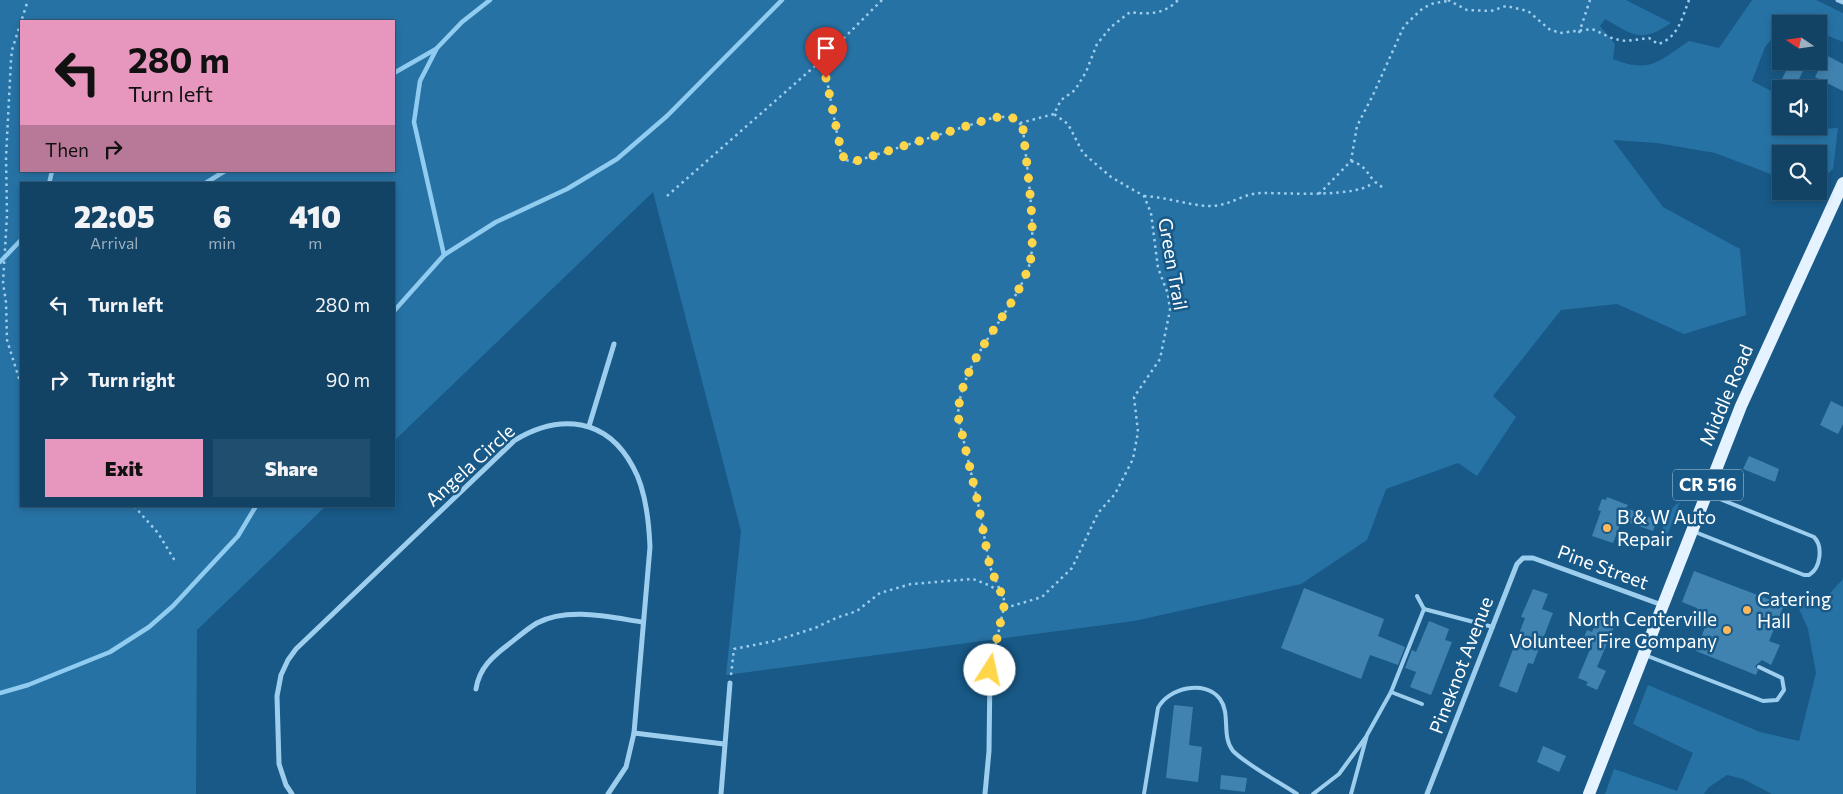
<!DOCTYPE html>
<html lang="en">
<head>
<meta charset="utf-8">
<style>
  :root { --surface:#124365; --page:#1f4e6e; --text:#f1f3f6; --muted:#9cb0bf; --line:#315c79; --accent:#e797bd }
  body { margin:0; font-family:Commissioner,sans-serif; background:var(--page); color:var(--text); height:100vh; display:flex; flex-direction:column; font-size:19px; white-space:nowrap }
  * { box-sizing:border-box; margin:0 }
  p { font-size:16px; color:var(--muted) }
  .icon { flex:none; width:28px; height:28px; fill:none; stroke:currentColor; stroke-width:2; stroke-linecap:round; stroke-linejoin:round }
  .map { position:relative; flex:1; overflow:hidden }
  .sheet { position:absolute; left:20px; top:182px; width:375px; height:325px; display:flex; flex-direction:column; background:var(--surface); border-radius:0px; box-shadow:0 2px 8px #0003,0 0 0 1px var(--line) }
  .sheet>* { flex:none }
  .hud { position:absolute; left:20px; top:20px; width:375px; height:152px; border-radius:0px; box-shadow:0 2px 8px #0003,0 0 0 1px var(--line); background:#e797bd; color:#111; overflow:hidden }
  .needle { width:32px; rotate:283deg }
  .buttons { position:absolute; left:1772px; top:15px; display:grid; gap:10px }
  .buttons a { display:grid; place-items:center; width:55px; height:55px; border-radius:0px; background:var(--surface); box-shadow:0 2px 8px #0003,0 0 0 1px var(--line); font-size:25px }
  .pin { position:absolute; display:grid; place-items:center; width:42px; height:42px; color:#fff; margin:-51px -21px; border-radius:50% 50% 50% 0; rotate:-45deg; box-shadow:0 0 5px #0007 }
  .pin .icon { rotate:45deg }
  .me { position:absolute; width:55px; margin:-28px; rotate:10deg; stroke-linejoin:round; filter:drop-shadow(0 0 4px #0008) }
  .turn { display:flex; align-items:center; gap:18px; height:105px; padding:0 25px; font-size:22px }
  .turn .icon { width:65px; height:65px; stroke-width:2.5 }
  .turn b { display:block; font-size:35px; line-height:42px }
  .then { display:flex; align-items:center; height:48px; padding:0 25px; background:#0003; gap:10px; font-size:19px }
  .eta { display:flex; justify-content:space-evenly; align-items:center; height:85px; text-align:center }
  .eta b { font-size:30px; font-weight:800; line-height:35px }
  .cta { display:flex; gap:10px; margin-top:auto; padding:10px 25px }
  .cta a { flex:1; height:58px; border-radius:0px; background:var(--accent); color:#111; font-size:20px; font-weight:800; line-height:58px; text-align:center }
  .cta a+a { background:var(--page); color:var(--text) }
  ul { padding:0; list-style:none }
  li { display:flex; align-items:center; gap:15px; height:75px; padding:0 25px }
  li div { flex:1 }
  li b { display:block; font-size:19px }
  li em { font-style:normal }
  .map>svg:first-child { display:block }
</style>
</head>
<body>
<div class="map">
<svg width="1843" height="794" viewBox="0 0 1843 794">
  <rect width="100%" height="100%" fill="#185987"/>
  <g fill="#2772a4" fill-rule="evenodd">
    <path d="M0 0H1626L1671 23C1640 44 1634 35 1605 19L1600 26 1615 44 1613 59C1650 74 1659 61 1689 41L1719 48 1752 0H1816L1843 13V42L1819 32V24H1799L1788 19 1781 24V28L1765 47 1752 81 1781 96V126H1806L1807 130 1838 128 1833 169 1819 181V154H1781V178L1715 153 1657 143 1613 140 1663 207 1740 249 1746 315 1684 334 1617 304 1561 310 1493 396 1516 417 1477 476 1458 463 1386 489 1367 540 1301 584 1134 621 726 675 741 531 653 192 394 441V184H21V506H326L197 630 196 794H0ZM21 21H394V171H21Z"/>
    <path d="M1680 502 1662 549C1658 535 1667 508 1680 502Z"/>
    <polygon points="1843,579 1843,794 1772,794 1743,779 1727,775 1709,787 1704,794 1605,794 1614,769 1677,791 1693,753 1633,724 1648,685 1760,732 1799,741 1816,673 1808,629 1794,597 1819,605"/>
  </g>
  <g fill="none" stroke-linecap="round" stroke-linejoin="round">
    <g stroke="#90cbf0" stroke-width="4.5">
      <polyline points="394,73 436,49"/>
      <polyline points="49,184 52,171"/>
      <polyline points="204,184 225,171"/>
      <polyline points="444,255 414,122 420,81 437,48 462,22 490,0"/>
      <polyline points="0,262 21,240"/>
      <polyline points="394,311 444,255 496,222 567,189 617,159 667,116 782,0"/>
      <polyline points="0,693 28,685 110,652 149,627 173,606 238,536 256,506"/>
    </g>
  </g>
  <g fill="#4083b0">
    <polygon points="1826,55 1843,64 1843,91 1815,77"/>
    <polygon points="1791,61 1805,67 1794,89 1786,89 1779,85"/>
    <polygon points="1831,401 1843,407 1843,424 1838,434 1820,425"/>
    <polygon points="1749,456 1779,469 1775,482 1743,469"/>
    <polygon points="1607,497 1628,505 1626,508 1657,520 1653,531 1622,520 1613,543 1592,536 1601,511 1598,510 1602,499 1606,500"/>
    <polygon points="1694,571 1784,605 1769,641 1780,645 1771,665 1762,660 1755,666 1758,670 1756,675 1696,651 1707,622 1701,619 1697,608 1682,602"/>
    <polygon points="1304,588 1384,619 1378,636 1405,647 1398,665 1370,655 1361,679 1281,648"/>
    <polygon points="1533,589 1548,594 1542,609 1553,613 1533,664 1528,663 1517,693 1499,686 1525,618 1521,617"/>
    <polygon points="1600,613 1617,620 1597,667 1606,671 1597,690 1586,685 1588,682 1578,678 1591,647 1582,643 1587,630 1592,632"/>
    <polygon points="1429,621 1449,629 1445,640 1452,642 1431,695 1410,687 1416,672 1405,668 1412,650 1416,652"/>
    <polygon points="1174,705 1193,707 1189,745 1202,747 1198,782 1166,778"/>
    <polygon points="1543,746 1566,756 1559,772 1537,762"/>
    <polygon points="1221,775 1247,778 1245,792 1220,789"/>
  </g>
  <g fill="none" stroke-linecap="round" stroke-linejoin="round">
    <g stroke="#9eceed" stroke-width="2.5" stroke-dasharray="2.5 4" stroke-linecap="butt">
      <path d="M882 0 823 59 841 155 846 160 853 162 992 118C1006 116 1017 115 1023 129 1026 161 1038 239 1029 266 1011 319 960 358 958 416L978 503 990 567 1005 602 992 662"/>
      <path d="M1448 0 1467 10 1491 11 1506 6 1528 11 1549 29 1560 33 1592 29 1614 39 1626 41 1649 38 1658 44C1678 38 1682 18 1689 0"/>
      <polyline points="1579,33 1590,0"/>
      <polyline points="1020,123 1054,114"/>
      <path d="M1351 161C1372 168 1365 178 1384 188"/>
      <polyline points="1319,194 1351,161 1357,126 1373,95 1404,26 1423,8 1434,3 1448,1"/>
      <polyline points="667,196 823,59"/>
      <path d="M1144 196C1166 197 1187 205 1209 206 1229 207 1244 192 1264 193 1285 193 1361 198 1373 182"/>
      <polyline points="21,385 7,340 6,302 3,283 7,215 6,157 11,60 12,50 28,0"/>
      <polyline points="134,506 158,533 175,561"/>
      <path d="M1005 608 1042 597 1072 568 1098 513 1115 494 1133 459 1138 432 1134 397 1160 359 1170 310 1168 294 1158 268 1151 213 1144 196 1111 177 1083 153 1068 124 1054 114 1061 100 1075 90 1086 72 1097 44 1111 27 1130 12C1148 15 1165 14 1178 0"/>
      <polyline points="731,675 734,649 774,641 815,628 836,618 857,611 880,593 911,584 973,579 991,586 1003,596"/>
    </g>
    <g stroke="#9eceed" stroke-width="4">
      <path d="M1695 532 1804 575H1809C1821 568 1823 546 1814 537L1710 495"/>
      <polyline points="1424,609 1493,627"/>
      <polyline points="1645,655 1763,701 1777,700 1784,690 1782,678 1759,667"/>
      <polyline points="1391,692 1422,704"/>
      <path d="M1144 794 1158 708C1168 688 1205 679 1220 699 1231 714 1221 736 1233 751 1247 765 1279 782 1297 794"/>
      <polyline points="1313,794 1339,774 1366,737"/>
      <polyline points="1351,794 1367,735 1391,692 1424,609 1417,596"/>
    </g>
    <g stroke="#9eceed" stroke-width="5">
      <polyline points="1838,0 1843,2"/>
      <polyline points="589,426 614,344"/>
      <path d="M476 689C479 668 493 656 509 644 518 637 527 629 537 623 568 607 609 617 642 622"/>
      <polyline points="634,733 724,744"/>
      <path d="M292 794 286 785 279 764 277 696 281 675 288 660 296 649 515 440C560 413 607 418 633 467 645 488 649 523 650 547L634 733 626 767 608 794"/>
      <polyline points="721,794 730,683"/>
      <polyline points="985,794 989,751 990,670"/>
      <polyline points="1427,794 1517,564 1523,558 1533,558 1662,605"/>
    </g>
    <polyline stroke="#e4f3ff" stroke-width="12" points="1589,794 1741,406 1843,183"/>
  </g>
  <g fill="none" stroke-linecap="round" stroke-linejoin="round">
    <path stroke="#ffd54a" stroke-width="9" stroke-dasharray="0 16.2" d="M826 78 842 155 846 160 853 162 992 118C1006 116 1018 115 1023 129 1026 161 1038 239 1029 266 1011 319 960 358 958 416L978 503 990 567 1005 602 990 670"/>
  </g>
  <g fill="#ffb75a" stroke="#185987" stroke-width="2">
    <circle cx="1607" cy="528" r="5"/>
    <circle cx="1747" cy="610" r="5"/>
    <circle cx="1727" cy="630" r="5"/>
  </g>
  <g text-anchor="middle" stroke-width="5" stroke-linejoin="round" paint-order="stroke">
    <rect fill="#185987" stroke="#bacddb" stroke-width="1" x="1673" y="469.5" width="70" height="31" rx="4"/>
    <g font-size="18" font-weight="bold" fill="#fff">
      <text x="1708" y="491">CR 516</text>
    </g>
    <g font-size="19" fill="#fff" stroke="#185987">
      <text transform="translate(1173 264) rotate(80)" y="7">Green Trail</text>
      <text transform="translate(1726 395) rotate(-67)" y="7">Middle Road</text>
      <text transform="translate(470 465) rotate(-42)" y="7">Angela Circle</text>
      <text transform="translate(1603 567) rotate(20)" y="7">Pine Street</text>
      <text transform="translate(1461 665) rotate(-69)" y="7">Pineknot Avenue</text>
    </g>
    <g font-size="19" fill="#fff" stroke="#185987" text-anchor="start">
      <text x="1617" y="524">B &amp; W Auto<tspan x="1617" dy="22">Repair</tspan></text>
      <text x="1757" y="606">Catering<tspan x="1757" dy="22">Hall</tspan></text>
      <text x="1717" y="626" text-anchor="end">North Centerville<tspan x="1717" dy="22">Volunteer Fire Company</tspan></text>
    </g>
  </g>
</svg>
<div class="buttons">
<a><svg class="needle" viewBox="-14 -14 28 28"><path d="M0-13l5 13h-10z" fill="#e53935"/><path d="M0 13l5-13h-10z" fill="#9cb0bf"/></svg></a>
<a><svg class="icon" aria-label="sound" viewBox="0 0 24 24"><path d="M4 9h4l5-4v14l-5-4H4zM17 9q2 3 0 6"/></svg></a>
<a><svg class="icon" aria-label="search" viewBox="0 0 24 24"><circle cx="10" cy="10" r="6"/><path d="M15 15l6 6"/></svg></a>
</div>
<div class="pin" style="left:826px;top:78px;background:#d93025"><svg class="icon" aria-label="arrive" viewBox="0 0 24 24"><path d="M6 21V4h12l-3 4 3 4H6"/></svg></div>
<svg class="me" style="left:990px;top:670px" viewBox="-20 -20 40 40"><circle r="19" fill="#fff"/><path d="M0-13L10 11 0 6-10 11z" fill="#ffd54a"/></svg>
<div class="hud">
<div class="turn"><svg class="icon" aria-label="left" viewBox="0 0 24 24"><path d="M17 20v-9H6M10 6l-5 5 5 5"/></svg><div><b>280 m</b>Turn left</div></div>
<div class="then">Then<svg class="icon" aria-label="right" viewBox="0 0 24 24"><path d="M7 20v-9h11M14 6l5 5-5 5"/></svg></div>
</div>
<section class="sheet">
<div class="eta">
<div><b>22:05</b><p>Arrival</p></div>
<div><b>6</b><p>min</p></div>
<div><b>410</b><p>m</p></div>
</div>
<ul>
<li><svg class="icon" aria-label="left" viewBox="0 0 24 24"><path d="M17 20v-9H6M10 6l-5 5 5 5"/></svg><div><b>Turn left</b></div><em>280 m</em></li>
<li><svg class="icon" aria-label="right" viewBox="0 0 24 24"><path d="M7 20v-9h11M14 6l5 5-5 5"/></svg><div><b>Turn right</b></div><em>90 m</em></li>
</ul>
<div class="cta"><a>Exit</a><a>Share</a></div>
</section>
</div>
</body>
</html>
